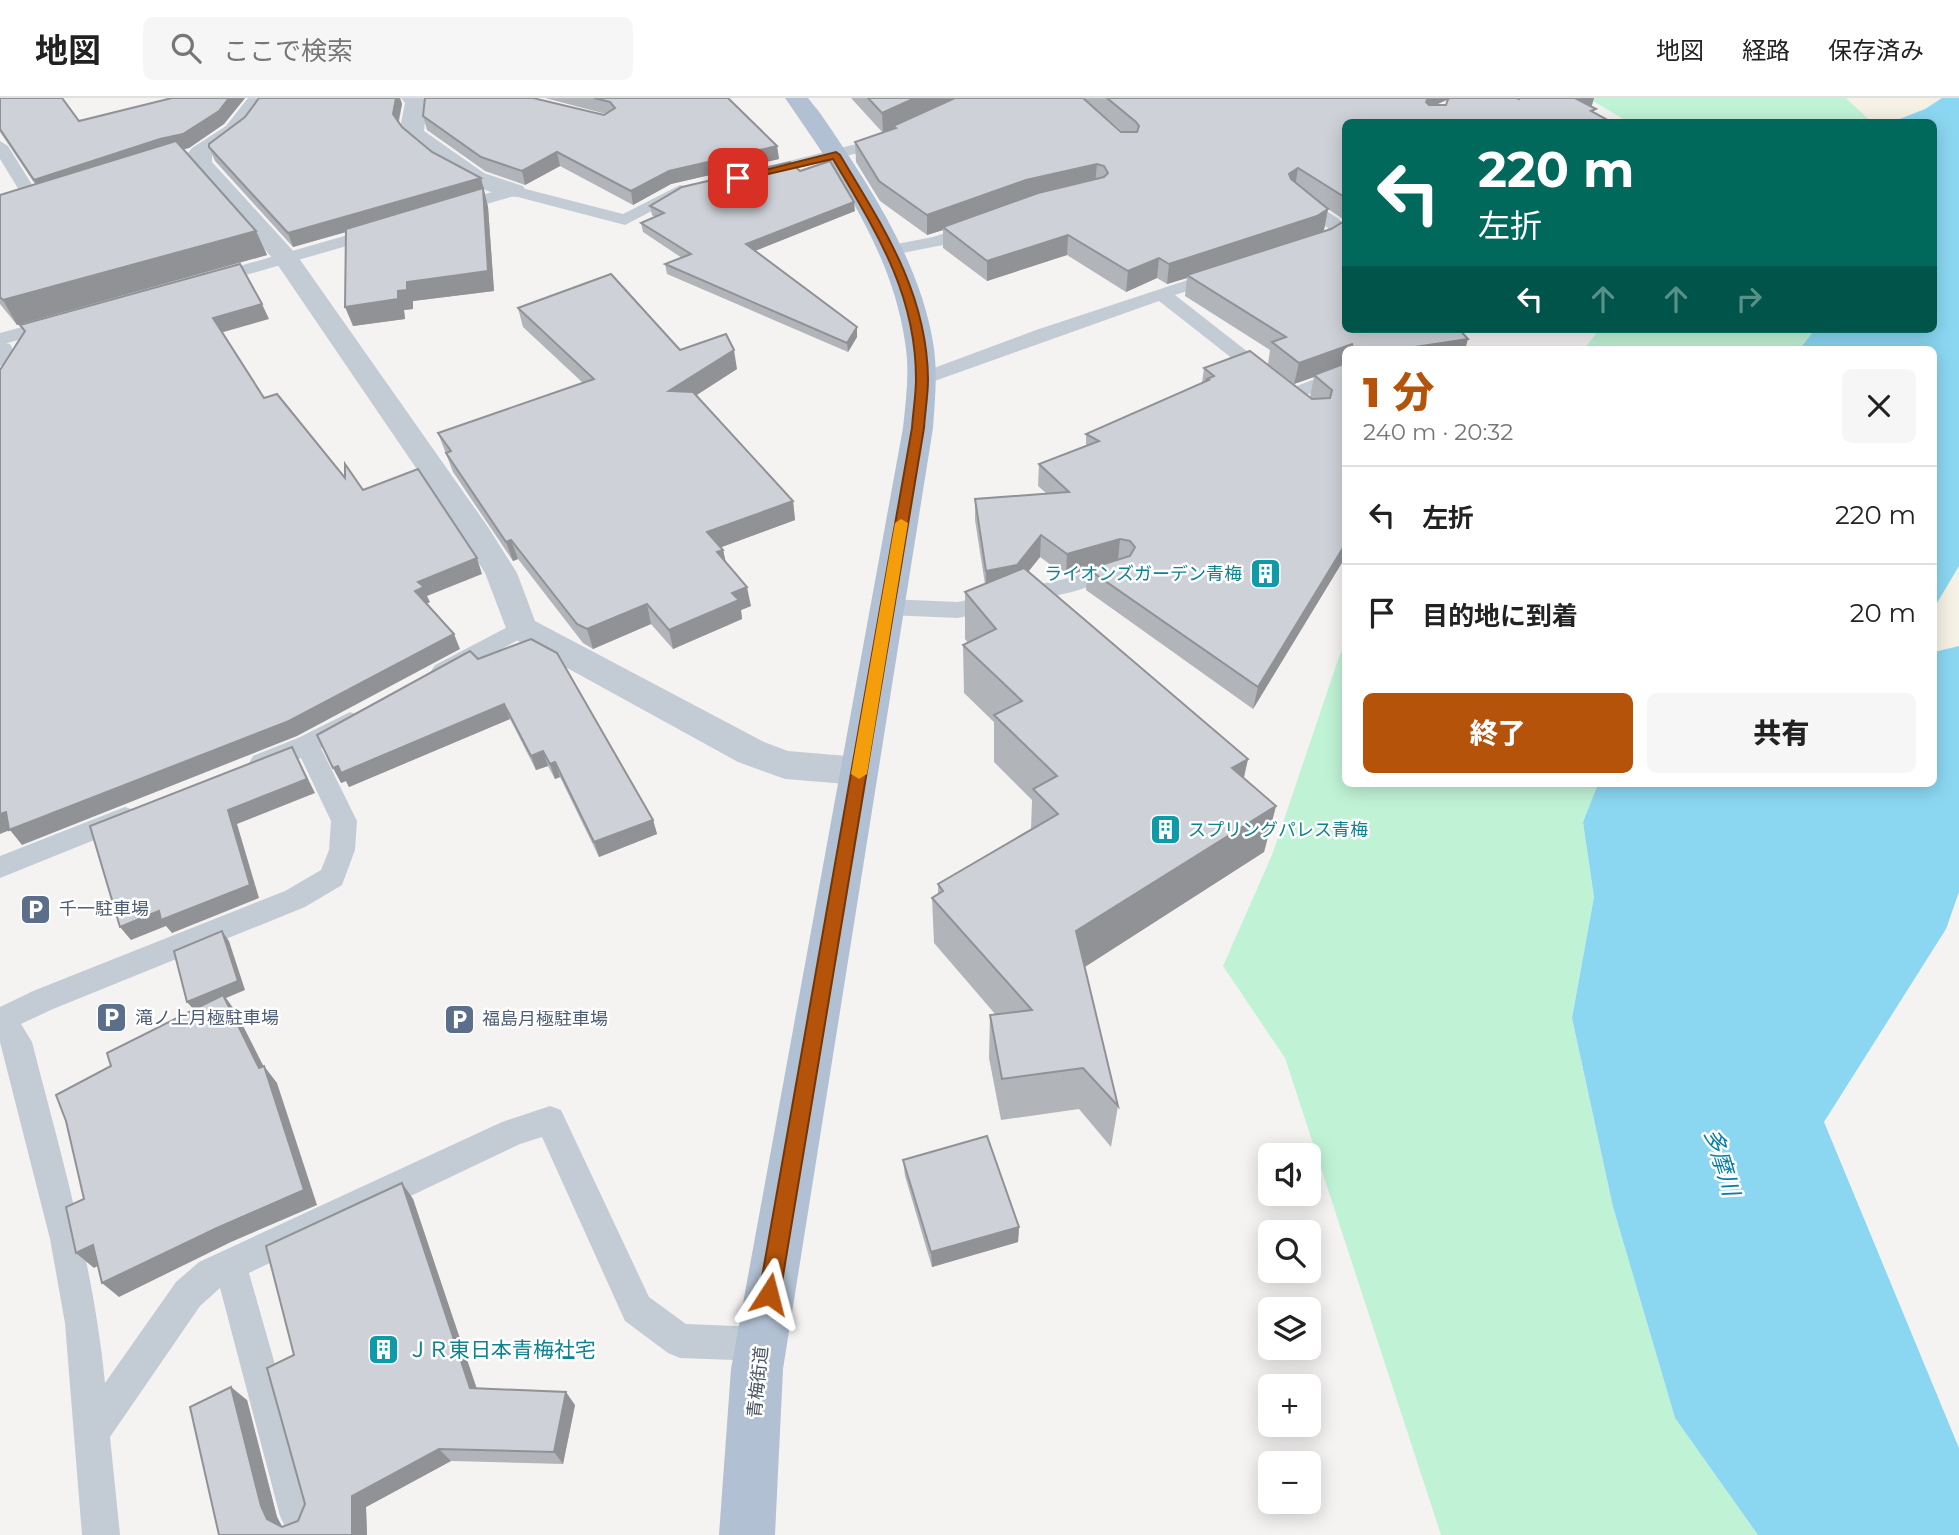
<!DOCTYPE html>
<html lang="ja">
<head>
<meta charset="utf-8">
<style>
  :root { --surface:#fff; --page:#f6f6f6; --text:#222; --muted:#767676; --line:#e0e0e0; --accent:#b45309 }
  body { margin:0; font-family:Montserrat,"Noto Sans JP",sans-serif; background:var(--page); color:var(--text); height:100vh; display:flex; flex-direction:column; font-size:26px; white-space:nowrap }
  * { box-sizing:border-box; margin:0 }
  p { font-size:23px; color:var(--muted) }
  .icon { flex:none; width:38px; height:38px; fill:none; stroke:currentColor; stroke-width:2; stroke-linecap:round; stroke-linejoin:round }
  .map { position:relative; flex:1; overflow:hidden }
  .sheet { position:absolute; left:1342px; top:248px; width:595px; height:441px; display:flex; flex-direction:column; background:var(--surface); border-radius:10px; box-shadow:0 4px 18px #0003 }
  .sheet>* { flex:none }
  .guide { position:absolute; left:1342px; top:21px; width:595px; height:214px; border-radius:10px; box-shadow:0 4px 18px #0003; background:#00695c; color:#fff; overflow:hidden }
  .fabs { position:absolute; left:1258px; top:1045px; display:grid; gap:14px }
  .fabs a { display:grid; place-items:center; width:63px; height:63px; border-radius:10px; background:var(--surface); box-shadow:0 4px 18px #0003; font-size:35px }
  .pin { position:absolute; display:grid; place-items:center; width:60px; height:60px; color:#fff; margin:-30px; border-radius:14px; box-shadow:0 4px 10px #0006 }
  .me { position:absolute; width:77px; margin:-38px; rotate:9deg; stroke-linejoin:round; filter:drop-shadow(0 0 5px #0008) }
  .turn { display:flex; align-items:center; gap:24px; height:147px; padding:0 21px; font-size:32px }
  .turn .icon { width:91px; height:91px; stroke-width:2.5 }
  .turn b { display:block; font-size:49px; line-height:60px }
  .lanes { display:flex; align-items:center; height:66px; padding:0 21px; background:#0003; justify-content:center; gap:35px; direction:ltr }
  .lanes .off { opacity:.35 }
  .round { display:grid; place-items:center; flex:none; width:74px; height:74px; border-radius:10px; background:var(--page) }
  .head { display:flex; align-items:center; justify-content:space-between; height:119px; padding:0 21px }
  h1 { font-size:42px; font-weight:800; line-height:52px; color:var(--accent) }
  .action { display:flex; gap:14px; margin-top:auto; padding:14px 21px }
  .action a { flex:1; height:80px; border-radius:10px; background:var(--accent); color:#fff; font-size:28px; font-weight:800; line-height:80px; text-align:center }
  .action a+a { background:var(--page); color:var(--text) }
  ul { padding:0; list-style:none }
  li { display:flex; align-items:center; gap:21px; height:98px; padding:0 21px; border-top:2px solid var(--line) }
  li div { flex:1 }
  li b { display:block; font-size:26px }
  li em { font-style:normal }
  header { display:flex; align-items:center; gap:42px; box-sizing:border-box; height:98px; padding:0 35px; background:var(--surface); border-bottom:2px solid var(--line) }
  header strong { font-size:33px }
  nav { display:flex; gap:38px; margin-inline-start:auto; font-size:24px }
  .search { width:490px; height:63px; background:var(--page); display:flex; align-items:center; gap:18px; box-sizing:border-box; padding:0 24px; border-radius:10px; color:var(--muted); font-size:26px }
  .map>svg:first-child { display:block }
</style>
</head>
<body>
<header>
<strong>地図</strong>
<div class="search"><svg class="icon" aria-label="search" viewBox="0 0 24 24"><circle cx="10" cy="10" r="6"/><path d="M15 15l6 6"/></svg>ここで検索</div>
<nav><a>地図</a><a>経路</a><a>保存済み</a></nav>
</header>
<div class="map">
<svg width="1959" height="1437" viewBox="0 0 1959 1437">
  <rect width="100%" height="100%" fill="#f5f2f2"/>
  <g fill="#c0f3d6">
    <polygon points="1588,0 1846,0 1872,24 1628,24"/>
    <polygon points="1600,231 1815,231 1799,252 1583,252"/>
    <polygon points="1346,546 1346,686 1598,686 1583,724 1594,799 1572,920 1613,1109 1675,1320 1758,1437 1441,1437 1285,960 1223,868 1272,757 1340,556"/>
  </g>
  <g fill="#f5f1e4">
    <path d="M1846 0H1942C1920 15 1898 25 1872 24Z"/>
    <polygon points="1959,468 1959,548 1934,554 1934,510"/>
  </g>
  <g fill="#8bd7f2">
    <polygon points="1942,0 1959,0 1959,468 1934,510 1934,252 1799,252 1815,231 1934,231 1934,24 1892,24 1925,11"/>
    <polygon points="1959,548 1959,794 1946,831 1824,1024 1959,1350 1959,1437 1758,1437 1675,1320 1613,1109 1572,920 1594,799 1583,724 1598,686 1934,686 1934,554"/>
  </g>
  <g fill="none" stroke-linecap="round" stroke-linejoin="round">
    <g fill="#c3ccd4" fill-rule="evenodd">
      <polygon points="888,38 896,43 894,46 759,80 751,75 753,72"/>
      <polygon points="0,43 8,48 44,106 42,110 36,111 30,110 0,61"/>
      <polygon points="680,87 686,89 688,92 686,95 625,127 514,98 452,116 444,111 446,107 514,88 623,116"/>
      <polygon points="1299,95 1339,121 1346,130 1345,137 1320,150 1308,150 1305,146 1329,131 1293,104 1291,100 1293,96"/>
      <polygon points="974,125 982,130 980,134 943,147 892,157 883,152 886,148 933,139"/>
      <polygon points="379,128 385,129 388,133 385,137 211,187 202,182 205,178"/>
      <polygon points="1221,171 1227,172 1230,176 1227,180 1175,197 1275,275 1278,279 1275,283 1261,283 1159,203 929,285 922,287 912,281 915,277 1036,232"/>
      <polygon points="59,219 68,225 66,229 0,247 0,235"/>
      <polygon points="1346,269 1346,282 1291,303 1281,297 1284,293"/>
      <polygon points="1119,465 1127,467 1130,472 1127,477 1072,494 958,520 888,517 880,514 877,509 880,504 888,501 958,504 1069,480"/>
      <polygon points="521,522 529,524 533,530 529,536 451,579 443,581 435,579 431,573 435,567"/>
      <path d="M350 614 359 617 362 623 359 629 321 650 357 723 355 752 342 787 305 809 53 911 21 926 32 944C61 1057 94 1169 105 1285L176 1184 199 1164 502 1024 550 1008 561 1012 649 1199 686 1226 761 1229 773 1234 778 1246 773 1258 761 1263 680 1260 668 1255 625 1223 542 1039 520 1046 249 1175 318 1418 312 1431 299 1437 286 1431 280 1418 220 1190 200 1208 110 1339 120 1437H82L65 1225 50 1141 0 944V909L33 893 285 793 321 772 329 752 331 723 301 660 262 674 253 672 249 665 253 658 298 640Z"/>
      <polygon points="125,709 134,712 138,719 134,726 0,780 0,758"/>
    </g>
    <g fill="#c3ccd4" fill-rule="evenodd">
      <polygon points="248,0 270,0 248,31 212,58 212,64 296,156 488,429 517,475 535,523 764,644 788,653 859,659 872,663 878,673 872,683 859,687 785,681 738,664 509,538 485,475 463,439 275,163 188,65 188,55 192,50 226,28"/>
      <path d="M401 0H424L427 4 424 33 484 75 523 88 526 93 523 98C491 106 415 57 400 30L405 5Z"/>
      <path d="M0 244 10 246C15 254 15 258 10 266L0 268Z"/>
    </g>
    <path fill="#b1c0d2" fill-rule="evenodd" d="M785 0H808L820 15C867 84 919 161 933 244 938 273 935 301 933 330L783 1271 775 1437H719L731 1271 903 330C906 301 910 273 905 244 892 153 836 74 785 0Z"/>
  </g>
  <g fill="#b1b4b9" fill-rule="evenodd">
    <polygon points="0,0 79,23 172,0 245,0 224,26 189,50 183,51 256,133 267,157 17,227 0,206 0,97 35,86 0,34"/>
    <polygon points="259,0 400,0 402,6 399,24 402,29 432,54 481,80 488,109 494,193 413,203 413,211 404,212 405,221 353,228 346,134 293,149 215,63 209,49 245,19"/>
    <polygon points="545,0 728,0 777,48 779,61 671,86 633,107 560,68 525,87 485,73 427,32 423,18 604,17 606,16"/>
    <path d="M851 0H1083L1121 34H1123L1083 0H1594L1591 9 1346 24V231L1465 252H1346V458L1253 611 1086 492 1088 471 1066 478 1040 459 1028 474 1248 661 1243 680 1276 708 1264 754 1085 869 1118 1008 1111 1049 1079 1011 1001 1022 989 960 990 917H996L934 845 932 800 938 796V786L1031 731 1032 702 994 664V624L964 595 963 547 968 545 965 541V494L985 486 975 422V401L1047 396 1038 388 1039 366 1086 348V336L1202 285 1204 270 1310 299 1314 279 1294 286 1268 266 1270 252 1185 198 1187 180 1167 186 1157 180 1126 194 1067 157 987 183 943 150V132L927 137 880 103 856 64 855 44 883 35ZM1448 2 1446 7H1435L1441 4ZM1328 111 1340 119 1344 123 1331 131 1320 134 1324 132Z"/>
    <polygon points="800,73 855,113 755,153 857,229 857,239 848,254 667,176 665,166 682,160 643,134 641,125 655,119 652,117 650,108"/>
    <polygon points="518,210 680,252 737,271 697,297 793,403 795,422 721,449 723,452 726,464 751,508 741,512 742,521 673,551 651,526 593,551 583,545 518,461 513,463 453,374 438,335 583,285 523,229"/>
    <polygon points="478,561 653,722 657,736 599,759 560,679 555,681 548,668 536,672 510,621 349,689 346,683 341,685"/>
    <polygon points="903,1062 1019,1129 1018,1144 932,1169 905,1078"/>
    <polygon points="402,1085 413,1101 476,1290 575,1307 563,1366 451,1363 366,1409 367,1437 219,1437 247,1302 277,1419 282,1429 298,1423 305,1406 294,1257"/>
  </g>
  <g fill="#909296">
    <polygon points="229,0 245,0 224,26 189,50 166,55 41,96 34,82"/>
    <polygon points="396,0 400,0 402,6 397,29 393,16"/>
    <polygon points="915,0 958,0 893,28 893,30 883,35 882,15"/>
    <polygon points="1428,0 1451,0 1427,11 1426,4"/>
    <polygon points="1575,0 1594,0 1590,14"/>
    <polygon points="777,48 779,61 671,86 633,107 631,93 669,73"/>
    <polygon points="557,54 560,68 525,87 522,73"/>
    <polygon points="1097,66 1095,86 943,129 943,132 927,137 927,117 1026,82"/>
    <polygon points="1298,70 1295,90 1289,76"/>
    <polygon points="481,80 488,109 494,193 413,203 413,211 404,212 405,221 353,228 345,209 398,193 483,95 293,149 288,135"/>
    <polygon points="854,104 855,113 747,156 746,146"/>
    <polygon points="1328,111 1324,132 1313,139 1187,177 1187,180 1167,186 1169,166"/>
    <polygon points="256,133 267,157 17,227 3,202"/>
    <polygon points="1068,137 1067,157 987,183 987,163"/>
    <polygon points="1159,160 1157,180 1126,194 1128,173"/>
    <polygon points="262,206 269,221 220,235 213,220"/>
    <polygon points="857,229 857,239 848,254 847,245"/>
    <polygon points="1468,241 1465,252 1402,252 1402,251"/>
    <polygon points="1352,246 1351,252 1346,252 1346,267 1314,277 1314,279 1294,286 1299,265"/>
    <polygon points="734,252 737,271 673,312 669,293"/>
    <polygon points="793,403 795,422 711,453 707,434"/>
    <polygon points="1041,437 1040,459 1016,489 986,495 986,473"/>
    <polygon points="1120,441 1118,462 1066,478 1067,456"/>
    <polygon points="511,442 518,461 513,463 506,444"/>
    <polygon points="1346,445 1346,458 1253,611 1258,589"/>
    <polygon points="723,452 727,471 717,454"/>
    <polygon points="477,460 482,476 427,498 430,504 421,509 415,493 418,484"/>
    <polygon points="747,489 751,508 741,512 742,521 673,551 669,532 732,495"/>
    <polygon points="647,506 651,526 593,551 587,531"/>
    <polygon points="454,536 460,551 297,638 22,747 10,732 0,736 0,716"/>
    <polygon points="504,606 510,621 349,689 346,683 341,685 333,670"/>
    <polygon points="292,649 315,695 237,726 259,800 172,835 166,828 131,842 120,829 228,712"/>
    <polygon points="543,653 548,668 536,672 531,658"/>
    <polygon points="1248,661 1238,707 1232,670"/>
    <polygon points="555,664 560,679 555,681 550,666"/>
    <polygon points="1276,708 1264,754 1072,877 1076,833"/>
    <polygon points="653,722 657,736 599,759 594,744"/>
    <polygon points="222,833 229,843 245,892 226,900 236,914 266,973 264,968 277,985 317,1107 231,1144 119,1199 102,1185 195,913 187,904"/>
    <polygon points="402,1085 413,1101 481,1303 470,1290"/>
    <polygon points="1019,1129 1018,1144 932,1169 931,1154"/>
    <polygon points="93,1147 110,1161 94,1170 76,1155"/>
    <polygon points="231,1289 247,1302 277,1419 284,1432 267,1421 261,1408"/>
    <polygon points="566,1294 575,1307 563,1366 554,1354"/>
    <polygon points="439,1351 451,1363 366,1409 367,1437 352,1437 352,1398"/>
  </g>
  <g fill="#ced1d7" stroke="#909296" stroke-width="2">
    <polygon points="0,0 62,0 79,23 172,0 229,0 219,13 183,36 160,41 34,82 0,31"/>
    <polygon points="259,0 396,0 393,16 402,29 432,54 481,80 288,135 209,49 209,46 245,19"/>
    <polygon points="425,0 533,0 604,17 615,10 610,4 594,0 728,0 777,48 669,73 631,93 557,54 522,73 481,59 423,18"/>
    <polygon points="868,0 915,0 882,15"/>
    <polygon points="955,0 1083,0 1121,34 1137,34 1139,28 1136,24 1107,0 1428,0 1426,4 1429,7 1446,7 1448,1 1450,0 1516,0 1519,1 1520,0 1575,0 1596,11 1591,13 1611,24 1346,24 1346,100 1298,70 1289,76 1291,81 1328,111 1317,118 1169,166 1159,160 1128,173 1068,137 987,163 943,129 1038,95 1104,79 1108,75 1104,68 1097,66 1026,82 927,117 879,83 855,44 896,30 893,28"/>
    <polygon points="176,43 256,133 3,202 0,199 0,97"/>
    <polygon points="830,63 854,104 746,146 857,229 847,245 665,166 691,156 641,125 664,115 650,108 682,89 790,64 800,73"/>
    <polygon points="483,90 488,173 407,184 407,192 398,193 398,201 345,209 346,131"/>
    <polygon points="1346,122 1346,231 1459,231 1468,241 1402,251 1405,252 1353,252 1352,246 1299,265 1272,244 1286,239 1187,177 1331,131"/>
    <polygon points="240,166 262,206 213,220 264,300 277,296 345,380 345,366 363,392 418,371 477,460 418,484 424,489 415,493 454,536 289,623 9,732 6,714 0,716 0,272 25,233 20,227"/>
    <polygon points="611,176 680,252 726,236 734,252 669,293 693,294 793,403 707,434 723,452 717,454 747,489 732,495 739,502 669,532 647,506 587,531 577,526 511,442 506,444 446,355 451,353 438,335 594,281 518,210"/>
    <polygon points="1250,253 1312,301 1330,300 1332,292 1314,277 1346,265 1346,445 1258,589 1088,471 1130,458 1135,449 1130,443 1120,441 1067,456 1041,437 1017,467 986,473 975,401 1069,394 1039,366 1099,343 1086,336 1209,282 1207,281 1214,278 1204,270"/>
    <polygon points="1024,470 1248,661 1232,670 1276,708 1076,833 1118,1008 1083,970 1002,981 990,917 1032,912 932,800 943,793 938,786 1058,716 1033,691 1057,678 994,617 1022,603 963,547 996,531 965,494"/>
    <polygon points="531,541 557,555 653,722 594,744 555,664 550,666 543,653 531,658 504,606 341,675 338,668 333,670 317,637 470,553 478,561"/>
    <polygon points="292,649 307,681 228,712 250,787 161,822 159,813 120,829 90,728"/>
    <polygon points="222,833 238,883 187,904 174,853"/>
    <polygon points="223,897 259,970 264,968 304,1092 217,1130 102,1185 93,1147 76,1155 66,1109 84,1101 66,1023 56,997 111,968 107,955"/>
    <polygon points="987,1038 1019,1129 931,1154 903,1062"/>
    <polygon points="402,1085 470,1290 566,1294 554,1354 439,1351 352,1398 352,1437 219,1437 190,1309 231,1289 261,1408 267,1421 282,1429 298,1423 305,1406 267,1270 294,1257 266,1148"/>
  </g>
  <path fill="#b45309" stroke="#753606" stroke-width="2" d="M836 54 840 57C883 129 927 194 928 281 928 297 925 314 924 330L780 1196 777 1203 769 1206 762 1203 759 1196 912 330C913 314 916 297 916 281 916 194 875 132 833 61L738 83 733 80Z"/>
  <polygon fill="#f59e0b" points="901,421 908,425 867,676 859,681 851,676 895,425"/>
  <defs>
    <symbol id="building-square" viewBox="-11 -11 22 22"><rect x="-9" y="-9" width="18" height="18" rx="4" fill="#0f9aa8" stroke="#fff"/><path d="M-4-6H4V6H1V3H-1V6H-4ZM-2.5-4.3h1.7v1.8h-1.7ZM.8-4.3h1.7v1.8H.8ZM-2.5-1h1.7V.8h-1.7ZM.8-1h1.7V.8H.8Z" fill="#fff"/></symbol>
    <symbol id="parking-square" viewBox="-11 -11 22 22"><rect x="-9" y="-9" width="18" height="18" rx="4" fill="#5c6f8a" stroke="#fff"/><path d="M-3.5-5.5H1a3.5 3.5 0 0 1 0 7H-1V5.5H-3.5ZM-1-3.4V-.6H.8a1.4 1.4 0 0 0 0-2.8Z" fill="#fff"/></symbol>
  </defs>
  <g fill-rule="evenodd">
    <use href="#building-square" x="1248" y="458" width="35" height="35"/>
    <use href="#building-square" x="1148" y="714" width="35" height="35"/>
    <use href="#parking-square" x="18" y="794" width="35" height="35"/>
    <use href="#parking-square" x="94" y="902" width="35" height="35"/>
    <use href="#parking-square" x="442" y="904" width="35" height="35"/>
    <use href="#building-square" x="366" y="1234" width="35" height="35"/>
  </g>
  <g text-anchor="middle" stroke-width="5" stroke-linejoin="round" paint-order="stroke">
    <g font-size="18" fill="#0d838f" stroke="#fff" text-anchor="end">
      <text x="1242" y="482">ライオンズガーデン青梅</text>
      <text x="1188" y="738" text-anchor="start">スプリングパレス青梅</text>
    </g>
    <g font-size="18" fill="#4e5e75" stroke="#fff" text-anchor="start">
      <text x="59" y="817">千一駐車場</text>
      <text x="135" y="926">滝ノ上月極駐車場</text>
      <text x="482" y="927">福島月極駐車場</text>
    </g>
    <g font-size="18" fill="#495461" stroke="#fff">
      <text transform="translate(758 1284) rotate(-84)" y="6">青梅街道</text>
    </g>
    <g font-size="21" fill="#0d838f" stroke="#fff" text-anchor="start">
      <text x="407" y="1259">ＪＲ東日本青梅社宅</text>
    </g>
    <g font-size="23" font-style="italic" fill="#057ea8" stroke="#fff">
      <text transform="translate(1722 1064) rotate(73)" y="8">多摩川</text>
    </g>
  </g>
</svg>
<div class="fabs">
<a><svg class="icon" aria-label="sound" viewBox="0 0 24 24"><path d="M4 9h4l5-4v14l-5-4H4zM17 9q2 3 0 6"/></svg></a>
<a><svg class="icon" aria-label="search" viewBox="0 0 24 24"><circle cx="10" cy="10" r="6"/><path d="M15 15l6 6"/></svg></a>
<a><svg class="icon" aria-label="layers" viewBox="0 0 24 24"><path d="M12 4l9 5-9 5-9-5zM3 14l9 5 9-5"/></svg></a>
<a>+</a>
<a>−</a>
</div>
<div class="pin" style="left:738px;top:80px;background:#d93025"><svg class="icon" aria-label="arrive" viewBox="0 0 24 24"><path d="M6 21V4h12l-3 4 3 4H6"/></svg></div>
<svg class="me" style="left:769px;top:1196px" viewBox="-20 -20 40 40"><path d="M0-17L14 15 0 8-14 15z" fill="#b45309" stroke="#fff" stroke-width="4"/></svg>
<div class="guide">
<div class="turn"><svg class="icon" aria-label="left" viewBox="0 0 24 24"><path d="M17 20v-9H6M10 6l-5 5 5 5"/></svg><div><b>220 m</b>左折</div></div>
<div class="lanes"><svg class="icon" aria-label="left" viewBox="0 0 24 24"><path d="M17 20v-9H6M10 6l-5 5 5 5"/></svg><svg class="icon off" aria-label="ahead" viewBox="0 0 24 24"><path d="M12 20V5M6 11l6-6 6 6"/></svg><svg class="icon off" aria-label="ahead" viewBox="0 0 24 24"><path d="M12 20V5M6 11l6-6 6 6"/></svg><svg class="icon off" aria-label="right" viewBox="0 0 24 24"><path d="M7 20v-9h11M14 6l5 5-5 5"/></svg></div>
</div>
<section class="sheet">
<div class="head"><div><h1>1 分</h1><p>240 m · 20:32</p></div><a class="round"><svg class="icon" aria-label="close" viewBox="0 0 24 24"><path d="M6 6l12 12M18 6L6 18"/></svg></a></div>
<ul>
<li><svg class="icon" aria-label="left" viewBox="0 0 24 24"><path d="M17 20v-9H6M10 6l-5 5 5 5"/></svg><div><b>左折</b></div><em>220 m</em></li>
<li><svg class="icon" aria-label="arrive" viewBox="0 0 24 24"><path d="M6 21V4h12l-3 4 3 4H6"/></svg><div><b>目的地に到着</b></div><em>20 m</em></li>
</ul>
<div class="action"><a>終了</a><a>共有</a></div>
</section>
</div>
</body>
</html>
